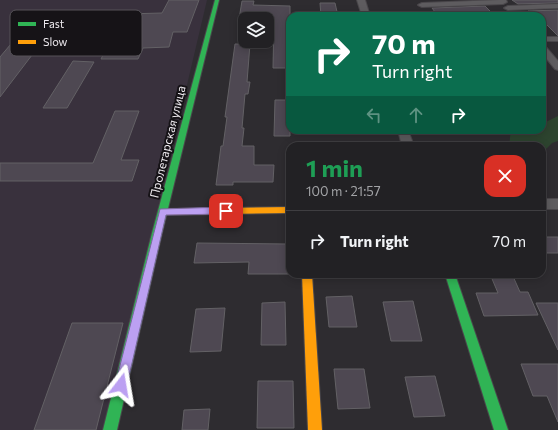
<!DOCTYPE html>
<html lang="en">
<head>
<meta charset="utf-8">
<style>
  :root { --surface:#222124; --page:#2e2e31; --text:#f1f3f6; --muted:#a2a3a6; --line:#3f3e41 }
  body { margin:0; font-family:Commissioner,sans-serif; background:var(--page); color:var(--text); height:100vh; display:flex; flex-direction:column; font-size:15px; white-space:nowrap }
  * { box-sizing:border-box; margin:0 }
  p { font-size:13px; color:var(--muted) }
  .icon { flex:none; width:22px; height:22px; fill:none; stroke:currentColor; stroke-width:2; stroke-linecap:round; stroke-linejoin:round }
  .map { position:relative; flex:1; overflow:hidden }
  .side { position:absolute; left:286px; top:142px; width:260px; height:136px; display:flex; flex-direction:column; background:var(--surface); border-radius:12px; box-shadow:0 2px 10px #0003,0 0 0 1px var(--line) }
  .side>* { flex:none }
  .top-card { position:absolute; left:286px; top:12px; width:260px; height:122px; border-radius:12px; box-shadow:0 2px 10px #0003,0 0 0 1px var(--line); background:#0b6e4f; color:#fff; overflow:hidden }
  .buttons { position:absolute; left:238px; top:12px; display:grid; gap:8px }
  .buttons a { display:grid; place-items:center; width:36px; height:36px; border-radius:8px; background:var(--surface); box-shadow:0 2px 10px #0003,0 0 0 1px var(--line); font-size:20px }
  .pin { position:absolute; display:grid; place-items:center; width:34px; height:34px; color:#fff; margin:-17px; border-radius:8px; box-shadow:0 2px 6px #0006 }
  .me { position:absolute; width:44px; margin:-22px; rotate:14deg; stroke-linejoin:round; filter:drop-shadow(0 0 3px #0008) }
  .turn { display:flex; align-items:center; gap:14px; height:84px; padding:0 20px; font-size:18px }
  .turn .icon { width:52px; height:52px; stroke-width:2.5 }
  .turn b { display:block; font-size:28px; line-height:34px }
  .lanes { display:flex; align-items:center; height:38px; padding:0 20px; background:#0003; justify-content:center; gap:20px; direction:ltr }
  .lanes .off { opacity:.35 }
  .round { display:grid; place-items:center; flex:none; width:42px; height:42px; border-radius:12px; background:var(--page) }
  .overview { display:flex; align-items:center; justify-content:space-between; height:68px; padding:0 20px }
  h1 { font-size:24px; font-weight:700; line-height:30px; color:#1e9e55 }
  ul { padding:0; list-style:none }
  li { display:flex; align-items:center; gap:12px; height:60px; padding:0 20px; border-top:1px solid var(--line) }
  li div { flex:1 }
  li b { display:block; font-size:15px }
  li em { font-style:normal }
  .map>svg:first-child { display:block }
</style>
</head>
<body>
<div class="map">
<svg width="558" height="430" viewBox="0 0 558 430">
  <rect width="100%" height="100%" fill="#2e2c30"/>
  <polygon fill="#39313d" points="0,0 207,0 137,297 103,430 0,430"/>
  <polygon fill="#2d442f" points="558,116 558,141 552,143 542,153 542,146 509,146 511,130 542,130 542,123 548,121"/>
  <g fill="#4e4852" stroke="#636165">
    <polygon points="169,0 199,0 187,32 173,32 169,47 143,48 138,59 101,59 125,14 162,13"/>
    <polygon points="512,0 558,0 558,3 518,4"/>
    <polygon points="242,1 254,1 253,5 290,6 290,68 273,68 274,19 239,19"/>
    <polygon points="320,3 335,3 338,16 321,16"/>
    <polygon points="485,6 495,16 438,16 432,8"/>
    <polygon points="558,10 558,36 542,20 542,16 536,16 528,11"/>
    <polygon points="37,13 64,13 0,97 0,57"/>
    <polygon points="235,44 250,44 247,82 250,82 248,94 245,94 242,128 244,128 242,146 254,146 254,165 274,165 273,182 233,182 233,185 216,185 221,146 223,146 227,117 225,117"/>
    <polygon points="73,61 94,62 67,108 43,108"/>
    <polygon points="275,100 290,100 290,136 274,136"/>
    <polygon points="115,111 139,111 121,160 139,160 132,181 0,181 0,163 93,163"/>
    <polygon points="542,237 558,237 558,253 547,253 542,245"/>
    <polygon points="197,243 288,244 289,274 248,274 249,262 194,263"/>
    <polygon points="490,274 512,274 520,292 528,292 538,315 484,316 476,293 498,293"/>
    <polygon points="352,296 357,327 329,327 326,297"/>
    <polygon points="413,301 422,341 391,341 383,302"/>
    <polygon points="285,302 286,345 261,345 262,303"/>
    <polygon points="536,303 558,303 558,350"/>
    <polygon points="225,308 221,351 190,352 196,309"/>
    <polygon points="72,323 123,323 96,430 34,430"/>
    <polygon points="521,364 558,364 558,422 547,396 533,396"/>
    <polygon points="334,369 364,369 370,408 338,409"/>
    <polygon points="435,376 445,416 414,417 405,377"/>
    <polygon points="258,381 293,381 294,428 257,428"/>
    <polygon points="210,409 208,430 182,430 184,410"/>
  </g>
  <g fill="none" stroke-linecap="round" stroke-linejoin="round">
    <defs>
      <g id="street">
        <polygon points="357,0 365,0 370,16 362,16"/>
        <polygon points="499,0 506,0 507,2 503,4 422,7 418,5 422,3"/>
        <polygon points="558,4 558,8 508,10 504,8 508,6"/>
        <rect x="542" y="37" width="16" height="4"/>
        <polygon points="542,45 545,46 558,61 558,70 555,69 542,53"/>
        <polygon points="398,130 408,130 414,146 402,146"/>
        <rect x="542" y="199" width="16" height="10"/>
      </g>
      <g id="fast">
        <polygon points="215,0 219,0 162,233 117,430 103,430 152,233"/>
        <polygon points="445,274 455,274 508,430 494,430"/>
      </g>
      <g id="slow">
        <polygon points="290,207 290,213 163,215 160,214 159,212 160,210 163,209"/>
        <polygon points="302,274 312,274 322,430 308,430"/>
      </g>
    </defs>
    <use href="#street" stroke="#4a474b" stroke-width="2"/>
    <use href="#fast" stroke="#4a474b" stroke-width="2"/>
    <use href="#slow" stroke="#4a474b" stroke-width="2"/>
    <use href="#street" fill="#5e5c5f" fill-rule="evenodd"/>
    <use href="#fast" fill="#30b455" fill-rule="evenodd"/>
    <use href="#slow" fill="#ff9f0a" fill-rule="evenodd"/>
  </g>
  <polygon fill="#bca0f2" stroke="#7a689d" points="226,207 231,211 226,214 166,215 127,385 125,389 121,391 116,389 115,385 160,209"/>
  <g text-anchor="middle" stroke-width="4" stroke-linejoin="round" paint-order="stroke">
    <g font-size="12" fill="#ede9ee" stroke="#161317">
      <text transform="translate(168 142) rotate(-76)" y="4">Пролетарская улица</text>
    </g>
  </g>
  <rect x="10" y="10" width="132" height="46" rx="6" fill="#161317" stroke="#565358" stroke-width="1"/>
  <rect x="18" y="22" width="18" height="4" fill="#30b455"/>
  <rect x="18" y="40" width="18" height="4" fill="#ff9f0a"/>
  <g font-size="11" fill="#ede9ee">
    <text x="43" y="28">Fast</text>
    <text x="43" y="46">Slow</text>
  </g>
</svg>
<div class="buttons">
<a><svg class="icon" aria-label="layers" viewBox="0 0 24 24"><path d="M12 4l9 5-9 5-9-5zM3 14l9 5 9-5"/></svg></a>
</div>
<div class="pin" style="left:226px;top:211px;background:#d93025"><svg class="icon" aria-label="arrive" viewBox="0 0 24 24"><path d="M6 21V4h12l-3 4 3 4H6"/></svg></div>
<svg class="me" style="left:121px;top:385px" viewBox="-20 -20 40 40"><path d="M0-17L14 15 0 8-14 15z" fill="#bca0f2" stroke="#fff" stroke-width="4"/></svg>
<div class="top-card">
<div class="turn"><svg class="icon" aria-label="right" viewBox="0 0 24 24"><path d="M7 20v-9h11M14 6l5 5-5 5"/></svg><div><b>70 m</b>Turn right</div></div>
<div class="lanes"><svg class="icon off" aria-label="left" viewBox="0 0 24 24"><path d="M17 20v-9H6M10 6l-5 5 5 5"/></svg><svg class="icon off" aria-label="ahead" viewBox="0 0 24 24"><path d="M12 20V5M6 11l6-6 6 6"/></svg><svg class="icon" aria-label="right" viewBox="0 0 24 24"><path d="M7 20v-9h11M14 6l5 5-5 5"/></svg></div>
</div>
<section class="side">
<div class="overview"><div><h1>1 min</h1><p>100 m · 21:57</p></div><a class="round" style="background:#d93025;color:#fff"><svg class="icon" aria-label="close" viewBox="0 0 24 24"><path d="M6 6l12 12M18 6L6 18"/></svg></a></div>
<ul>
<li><svg class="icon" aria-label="right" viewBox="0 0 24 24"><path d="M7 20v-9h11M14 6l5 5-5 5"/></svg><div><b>Turn right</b></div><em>70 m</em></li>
</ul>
</section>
</div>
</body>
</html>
